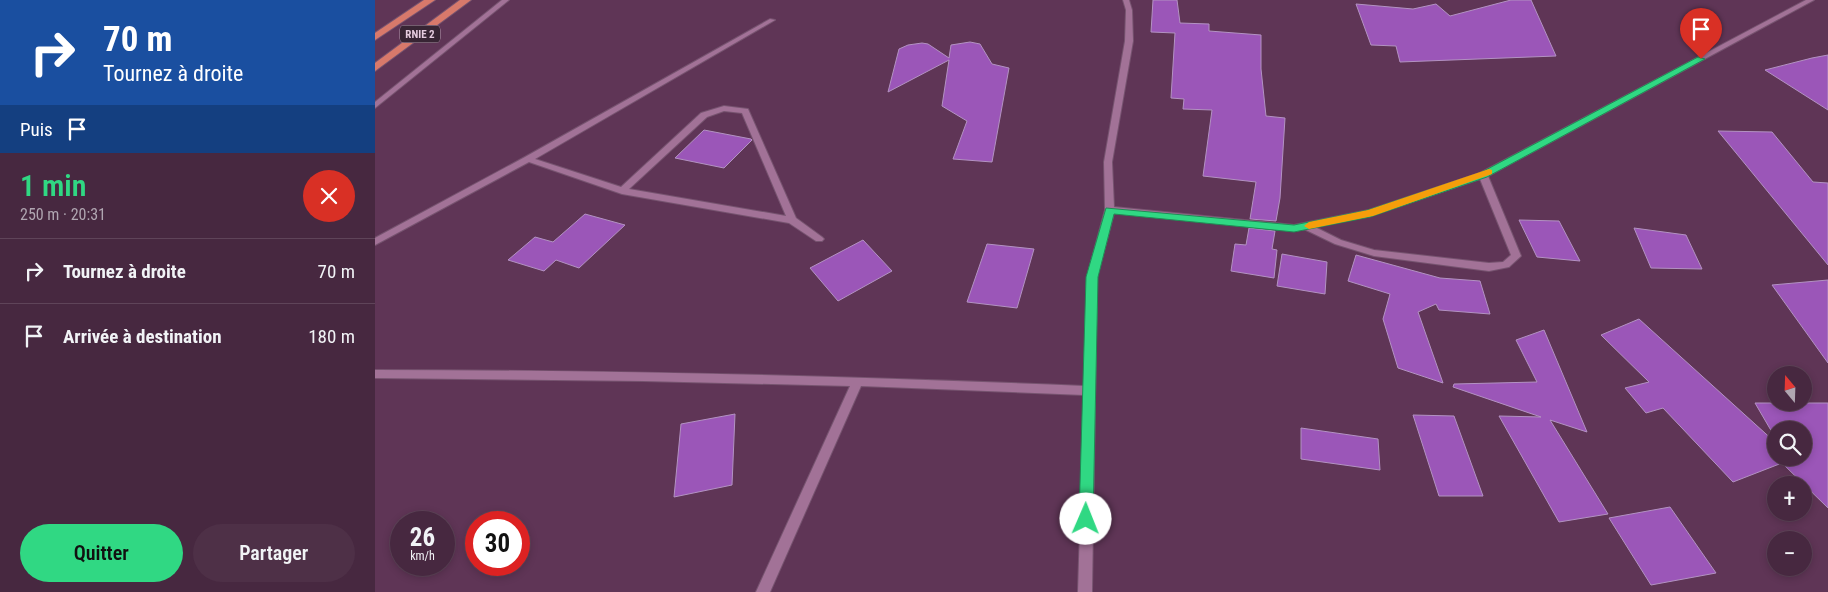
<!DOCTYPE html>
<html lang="fr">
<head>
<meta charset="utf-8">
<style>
  :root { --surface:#472840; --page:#4e3047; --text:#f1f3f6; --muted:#b0a6b1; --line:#5f4459; --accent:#30d883 }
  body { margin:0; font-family:"Roboto Condensed",sans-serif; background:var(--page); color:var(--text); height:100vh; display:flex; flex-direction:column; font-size:19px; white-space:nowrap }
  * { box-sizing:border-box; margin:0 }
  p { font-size:16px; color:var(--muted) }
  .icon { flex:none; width:28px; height:28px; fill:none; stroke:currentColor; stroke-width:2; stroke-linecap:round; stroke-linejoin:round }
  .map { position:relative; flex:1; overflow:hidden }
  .panel { display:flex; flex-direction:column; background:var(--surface); width:375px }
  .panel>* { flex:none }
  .guide { background:#1a4fa0; color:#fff; overflow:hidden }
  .needle { width:32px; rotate:341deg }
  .controls { position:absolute; left:1392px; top:366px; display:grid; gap:10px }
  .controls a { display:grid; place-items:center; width:45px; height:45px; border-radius:50%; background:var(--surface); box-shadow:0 2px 8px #0003,0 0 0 1px var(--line); font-size:25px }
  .speed { position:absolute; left:15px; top:511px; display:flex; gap:10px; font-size:25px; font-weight:700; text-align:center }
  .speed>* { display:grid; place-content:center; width:65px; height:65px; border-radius:50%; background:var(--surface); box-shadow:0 2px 8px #0003,0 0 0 1px var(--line); line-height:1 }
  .speed small { font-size:12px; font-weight:400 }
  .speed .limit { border:8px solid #d22; background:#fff; color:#111 }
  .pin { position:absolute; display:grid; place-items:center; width:42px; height:42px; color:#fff; margin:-51px -21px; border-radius:50% 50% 50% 0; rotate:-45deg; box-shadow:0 0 5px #0007 }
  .pin .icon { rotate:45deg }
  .me { position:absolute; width:55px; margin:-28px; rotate:1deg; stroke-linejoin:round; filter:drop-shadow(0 0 4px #0008) }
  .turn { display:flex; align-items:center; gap:18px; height:105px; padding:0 20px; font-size:22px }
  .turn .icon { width:65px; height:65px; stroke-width:2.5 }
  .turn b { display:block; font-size:35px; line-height:42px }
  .then { display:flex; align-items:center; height:48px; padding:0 20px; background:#0003; gap:10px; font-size:19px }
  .round { display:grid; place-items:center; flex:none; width:52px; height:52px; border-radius:26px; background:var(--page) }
  .summary { display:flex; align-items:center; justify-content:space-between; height:85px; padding:0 20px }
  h1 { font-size:30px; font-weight:600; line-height:38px; color:var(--accent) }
  .action { display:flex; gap:10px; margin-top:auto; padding:10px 20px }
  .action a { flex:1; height:58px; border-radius:30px; background:var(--accent); color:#111; font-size:20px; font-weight:600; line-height:58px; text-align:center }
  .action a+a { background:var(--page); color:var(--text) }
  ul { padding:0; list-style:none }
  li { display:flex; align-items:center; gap:15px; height:65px; padding:0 20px; border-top:1px solid var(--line) }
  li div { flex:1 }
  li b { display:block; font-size:19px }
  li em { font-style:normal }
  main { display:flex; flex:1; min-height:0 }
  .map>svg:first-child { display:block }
</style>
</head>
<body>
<main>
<section class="panel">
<div class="guide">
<div class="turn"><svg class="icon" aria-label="right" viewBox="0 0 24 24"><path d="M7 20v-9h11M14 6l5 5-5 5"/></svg><div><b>70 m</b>Tournez à droite</div></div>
<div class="then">Puis<svg class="icon" aria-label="arrive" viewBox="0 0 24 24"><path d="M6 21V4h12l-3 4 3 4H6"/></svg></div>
</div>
<div class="summary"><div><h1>1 min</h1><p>250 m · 20:31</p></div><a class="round" style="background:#d93025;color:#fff"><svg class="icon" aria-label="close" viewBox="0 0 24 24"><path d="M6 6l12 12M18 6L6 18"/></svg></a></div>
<ul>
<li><svg class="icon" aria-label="right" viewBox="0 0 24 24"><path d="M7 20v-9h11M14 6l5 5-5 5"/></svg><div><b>Tournez à droite</b></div><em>70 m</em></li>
<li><svg class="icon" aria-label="arrive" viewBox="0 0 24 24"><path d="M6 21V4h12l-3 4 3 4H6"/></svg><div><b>Arrivée à destination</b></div><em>180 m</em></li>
</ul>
<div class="action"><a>Quitter</a><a>Partager</a></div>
</section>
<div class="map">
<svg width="1453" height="592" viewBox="0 0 1453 592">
  <rect width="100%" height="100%" fill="#5f3556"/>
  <g fill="#9b56b8" stroke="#b392c2">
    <polygon points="778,0 802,0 805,23 834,24 834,31 886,35 886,69 891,116 910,118 905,198 901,221 875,219 881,182 828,176 837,110 808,109 809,99 796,98 800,33 776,32"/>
    <polygon points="1136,0 1156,0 1181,56 1025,62 1021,46 996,45 981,4 1038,9 1061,4 1075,16"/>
    <polygon points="595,42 605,44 617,64 634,68 617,162 578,159 592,121 567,106 574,60 513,92 524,49 533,45 547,43 553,44 574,58 576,45"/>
    <polygon points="1453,55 1453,110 1390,70 1437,58"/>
    <polygon points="329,130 376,139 377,140 349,168 300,158"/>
    <polygon points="1343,131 1397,132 1438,182 1453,183 1453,265"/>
    <polygon points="210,214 250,225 204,268 181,260 169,271 133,260 160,237 178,242"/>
    <polygon points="1144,220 1184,221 1205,261 1162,257"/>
    <polygon points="874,228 900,231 897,249 902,250 899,278 856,271 860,244 871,245"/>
    <polygon points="1259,228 1311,235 1327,269 1276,268"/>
    <polygon points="488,240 517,271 463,301 435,268"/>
    <polygon points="612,244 659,249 642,308 592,302"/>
    <polygon points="907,254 952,262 950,294 902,286"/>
    <polygon points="981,255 1065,278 1105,281 1115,314 1064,310 1061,304 1043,312 1068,383 1023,368 1008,319 1015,294 973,281"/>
    <polygon points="1453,280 1453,363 1397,285"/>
    <polygon points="1264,319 1401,443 1401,458 1429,458 1429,430 1401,430 1401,439 1380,403 1453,403 1453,508 1407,463 1358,482 1288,408 1271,413 1250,388 1274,382 1226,335"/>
    <polygon points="1169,330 1212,432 1175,420 1233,514 1184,522 1124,416 1166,417 1078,387 1079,384 1162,382 1141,340"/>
    <polygon points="360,414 357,485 299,497 306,424"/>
    <polygon points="1038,415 1079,416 1108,496 1064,496"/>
    <polygon points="926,428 1003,439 1005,470 926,459"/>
    <polygon points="1295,507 1341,573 1276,585 1234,518"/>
  </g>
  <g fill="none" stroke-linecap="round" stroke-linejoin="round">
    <defs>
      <path id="service" d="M395 19 400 20 160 159 246 187 326 113 349 106 373 109 421 218 447 237 449 239 447 241H441L414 223 247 194 154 162 0 245V238L150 157ZM349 111 367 113 411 216 254 189 332 117Z"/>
      <g id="minor">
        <polygon points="127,0 134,0 0,108 0,102"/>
        <path d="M748 0H754L757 10 758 41 737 162 739 207 919 225 994 210 1105 173 1431 0H1439L1113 176 1146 256 1134 267 1114 271 999 256 960 244 929 229 919 231 739 213 722 277 717 592H703L709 395 486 386 395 592H381L475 386 268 381 0 378V370C237 370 473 376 709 386L712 277 730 210 729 162 750 41 751 10ZM1105 179 1136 255 1128 262 1114 263 999 250 966 240 940 227 998 215Z"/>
      </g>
      <g id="trunk">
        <polygon points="49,0 60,0 0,40 0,33"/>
        <polygon points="85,0 96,0 0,71 0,63"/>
      </g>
    </defs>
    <use href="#service" stroke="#76536f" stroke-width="2"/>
    <use href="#minor" stroke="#76536f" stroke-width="2"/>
    <use href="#trunk" stroke="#76536f" stroke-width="2"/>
    <use href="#service" fill="#a27297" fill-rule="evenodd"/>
    <use href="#minor" fill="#a27297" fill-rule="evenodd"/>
    <use href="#trunk" fill="#d8796b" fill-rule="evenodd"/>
  </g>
  <polygon fill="#30d883" stroke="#1f8c55" points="1323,57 1330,59 1112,177 995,217 919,232 739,214 723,277 718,519 716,524 711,526 706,524 704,519 711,277 731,208 919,225 993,210 1105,173"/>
  <polygon fill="#f59e0b" points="1114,169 1117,170 1117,174 998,216 934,229 929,226 934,222 993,210"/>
  <g text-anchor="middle" stroke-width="4" stroke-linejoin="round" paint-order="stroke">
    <rect fill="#382534" stroke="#b199ab" stroke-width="1" x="25" y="25.5" width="40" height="17" rx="4"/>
    <g font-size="11" font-weight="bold" fill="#e5cbde">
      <text x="45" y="38">RNIE 2</text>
    </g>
  </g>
</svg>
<div class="controls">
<a><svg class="needle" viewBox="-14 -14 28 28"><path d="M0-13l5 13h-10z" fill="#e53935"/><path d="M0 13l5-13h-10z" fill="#b0a6b1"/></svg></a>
<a><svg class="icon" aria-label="search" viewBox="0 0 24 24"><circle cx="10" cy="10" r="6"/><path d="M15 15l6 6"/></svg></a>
<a>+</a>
<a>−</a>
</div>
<div class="speed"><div>26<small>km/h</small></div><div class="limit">30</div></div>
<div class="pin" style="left:1326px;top:59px;background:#d93025"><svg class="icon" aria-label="arrive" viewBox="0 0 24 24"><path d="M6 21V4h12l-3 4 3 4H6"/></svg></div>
<svg class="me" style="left:711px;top:519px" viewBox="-20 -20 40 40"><circle r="19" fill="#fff"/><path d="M0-13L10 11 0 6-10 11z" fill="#30d883"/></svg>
</div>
</main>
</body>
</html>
